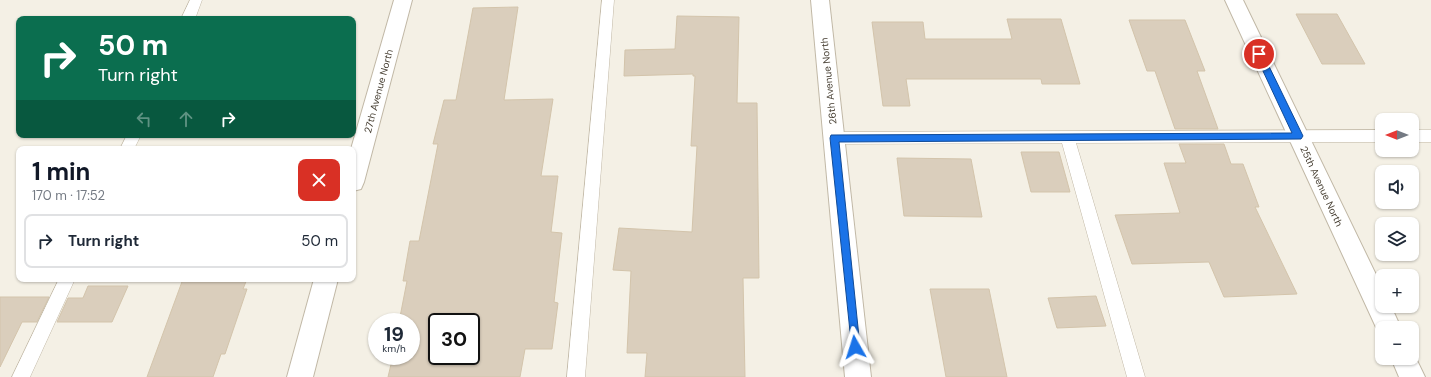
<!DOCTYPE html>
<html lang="en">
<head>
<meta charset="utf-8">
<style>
  :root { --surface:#fff; --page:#f2f2f3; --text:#1f2937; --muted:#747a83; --line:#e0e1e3; --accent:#111827 }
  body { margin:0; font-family:"DM Sans",sans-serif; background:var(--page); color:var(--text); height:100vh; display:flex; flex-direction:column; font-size:15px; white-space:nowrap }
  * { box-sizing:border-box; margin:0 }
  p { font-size:13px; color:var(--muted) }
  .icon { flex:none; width:22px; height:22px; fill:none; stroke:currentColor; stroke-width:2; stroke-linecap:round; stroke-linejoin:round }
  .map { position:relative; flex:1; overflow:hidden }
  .panel { position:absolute; left:16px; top:146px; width:340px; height:136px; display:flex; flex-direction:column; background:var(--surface); border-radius:8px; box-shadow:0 1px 3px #0004 }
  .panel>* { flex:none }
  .top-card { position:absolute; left:16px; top:16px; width:340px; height:122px; border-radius:8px; box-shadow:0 1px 3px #0004; background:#0b6e4f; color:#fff; overflow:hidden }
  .needle { width:26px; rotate:270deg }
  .buttons { position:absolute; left:1375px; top:113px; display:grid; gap:8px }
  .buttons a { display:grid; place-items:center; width:44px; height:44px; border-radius:8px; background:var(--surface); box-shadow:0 1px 3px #0004; font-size:20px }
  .speed { position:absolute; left:368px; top:313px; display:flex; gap:8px; font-size:20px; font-weight:700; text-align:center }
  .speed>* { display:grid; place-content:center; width:52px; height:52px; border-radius:50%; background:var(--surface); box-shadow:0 1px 3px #0004; line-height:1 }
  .speed small { font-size:10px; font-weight:400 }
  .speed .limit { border:2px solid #111; border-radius:6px; background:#fff; color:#111 }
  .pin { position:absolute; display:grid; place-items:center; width:34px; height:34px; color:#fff; margin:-17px; border:2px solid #fff; border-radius:50%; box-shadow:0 1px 4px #0007 }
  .me { position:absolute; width:44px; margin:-22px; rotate:354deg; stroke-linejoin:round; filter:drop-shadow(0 0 3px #0008) }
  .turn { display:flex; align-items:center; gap:14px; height:84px; padding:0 16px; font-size:18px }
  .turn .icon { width:52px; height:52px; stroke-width:2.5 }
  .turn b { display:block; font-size:28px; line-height:34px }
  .lanes { display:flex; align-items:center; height:38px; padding:0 16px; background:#0003; justify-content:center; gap:20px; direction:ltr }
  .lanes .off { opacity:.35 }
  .round { display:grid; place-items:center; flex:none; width:42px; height:42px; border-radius:8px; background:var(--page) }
  .headline { display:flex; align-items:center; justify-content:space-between; height:68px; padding:0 16px }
  h1 { font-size:24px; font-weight:700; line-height:30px; color:var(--accent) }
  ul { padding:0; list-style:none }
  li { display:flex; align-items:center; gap:12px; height:54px; margin:0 8px 6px; padding:0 8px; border:2px solid var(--line); border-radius:8px }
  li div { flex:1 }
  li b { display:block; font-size:15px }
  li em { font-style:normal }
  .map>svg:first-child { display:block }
</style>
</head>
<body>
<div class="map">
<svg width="1431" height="377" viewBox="0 0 1431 377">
  <rect width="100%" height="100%" fill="#f4f0e5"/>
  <g fill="#dacebc" stroke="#d3c4ab" fill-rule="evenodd">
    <path d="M518 7 504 100 553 99 541 176H558L551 232 562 233 554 302 558 303 552 349H525L520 377H388L393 356H411V322H399L407 281H403L410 241H419L438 144H433L444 100H456L473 8ZM437 322H471V356H437Z"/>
    <polygon points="1296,14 1337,14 1365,64 1322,64"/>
    <polygon points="677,16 739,17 737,103 757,103 759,278 743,278 745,377 645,377 647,353 627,353 631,271 613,270 619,228 692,232 697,146 691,146 695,76 693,76 693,74 624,76 625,50 675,49"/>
    <polygon points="1007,19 1061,19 1080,84 1042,84 1041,79 906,79 910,106 883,106 872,22 923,22 925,39 1012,39"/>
    <polygon points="1129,20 1185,20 1205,71 1197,71 1218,129 1175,129 1155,71 1147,71"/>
    <polygon points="1179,144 1224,144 1231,164 1243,164 1259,207 1255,207 1297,294 1224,297 1209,262 1132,264 1115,215 1180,213 1164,163 1186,163"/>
    <polygon points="1021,152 1059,152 1070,192 1031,192"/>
    <polygon points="897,158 971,159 982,217 904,216"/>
    <polygon points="183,279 247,279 243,289 247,289 225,354 221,354 213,377 147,377"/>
    <polygon points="88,286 128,286 112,322 57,322 68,298 83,298"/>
    <polygon points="930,289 989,289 1007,377 946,377"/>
    <polygon points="1096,296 1106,326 1057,328 1048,298"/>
    <polygon points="0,297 49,297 37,322 22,322 0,367"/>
  </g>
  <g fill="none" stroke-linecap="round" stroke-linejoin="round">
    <defs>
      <g id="lane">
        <polygon points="190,0 202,0 195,19 181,19"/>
        <polygon points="602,0 614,0 585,377 567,377"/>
        <polygon points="1382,130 1382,142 1076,143 1145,377 1127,377 1062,143 834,144 829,142 827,138 829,134 834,132"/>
        <rect x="1412" y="130" width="19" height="12"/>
        <polygon points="127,135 141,135 134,149 120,149"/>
        <polygon points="59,279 75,279 30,377 12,377"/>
      </g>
      <g id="street">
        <polygon points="394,0 412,0 364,182 361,189 353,191 353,149 351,149"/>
        <polygon points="811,0 829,0 871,377 845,377"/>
        <polygon points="1225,0 1243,0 1382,287 1382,306 1391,306 1401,328 1382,328 1382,337 1380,336"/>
        <polygon points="314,279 338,279 313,377 287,377"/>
        <polygon points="1412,350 1425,377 1399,377 1391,358 1412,358"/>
      </g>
    </defs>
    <use href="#lane" stroke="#c1b8a6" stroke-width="1"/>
    <use href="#street" stroke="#c1b8a6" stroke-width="2"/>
    <use href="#lane" fill="#fff" fill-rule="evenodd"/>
    <use href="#street" fill="#fff" fill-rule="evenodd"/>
  </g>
  <polygon fill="#1a73e8" stroke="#114b97" points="1259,51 1263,54 1303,136 1301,139 839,142 860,347 859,351 855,352 852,351 830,138 831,135 1292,133 1255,54"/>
  <g text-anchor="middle" stroke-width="3.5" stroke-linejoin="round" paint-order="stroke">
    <g font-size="10" fill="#484034" stroke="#fff">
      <text transform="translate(828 81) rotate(-96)" y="4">26th Avenue North</text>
      <text transform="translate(378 91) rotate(-75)" y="4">27th Avenue North</text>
      <text transform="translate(1322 186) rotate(65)" y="4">25th Avenue North</text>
    </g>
  </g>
</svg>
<div class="buttons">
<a><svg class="needle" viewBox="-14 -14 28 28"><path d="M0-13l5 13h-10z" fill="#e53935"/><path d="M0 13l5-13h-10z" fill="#747a83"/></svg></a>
<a><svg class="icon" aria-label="sound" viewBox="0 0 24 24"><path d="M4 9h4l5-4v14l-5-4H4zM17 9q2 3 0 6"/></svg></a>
<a><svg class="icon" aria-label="layers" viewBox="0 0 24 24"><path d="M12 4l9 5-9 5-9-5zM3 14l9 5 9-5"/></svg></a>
<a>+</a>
<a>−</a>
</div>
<div class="speed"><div>19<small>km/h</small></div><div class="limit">30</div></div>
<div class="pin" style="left:1259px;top:54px;background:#d93025"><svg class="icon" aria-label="arrive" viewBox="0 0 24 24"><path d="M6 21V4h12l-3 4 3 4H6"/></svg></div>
<svg class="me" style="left:855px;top:347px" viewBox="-20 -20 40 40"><path d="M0-17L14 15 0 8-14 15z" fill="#1a73e8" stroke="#fff" stroke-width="4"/></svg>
<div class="top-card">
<div class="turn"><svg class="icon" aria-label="right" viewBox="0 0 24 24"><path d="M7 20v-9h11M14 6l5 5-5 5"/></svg><div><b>50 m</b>Turn right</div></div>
<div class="lanes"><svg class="icon off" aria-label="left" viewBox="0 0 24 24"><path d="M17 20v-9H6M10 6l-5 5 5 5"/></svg><svg class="icon off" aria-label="ahead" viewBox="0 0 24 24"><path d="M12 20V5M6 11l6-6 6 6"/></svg><svg class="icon" aria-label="right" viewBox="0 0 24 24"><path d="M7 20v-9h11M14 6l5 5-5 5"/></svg></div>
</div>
<section class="panel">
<div class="headline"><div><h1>1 min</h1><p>170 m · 17:52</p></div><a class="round" style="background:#d93025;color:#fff"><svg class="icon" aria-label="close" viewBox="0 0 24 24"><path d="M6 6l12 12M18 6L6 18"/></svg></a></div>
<ul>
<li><svg class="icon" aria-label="right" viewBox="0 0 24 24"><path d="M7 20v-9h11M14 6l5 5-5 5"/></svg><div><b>Turn right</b></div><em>50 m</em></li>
</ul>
</section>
</div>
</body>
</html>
